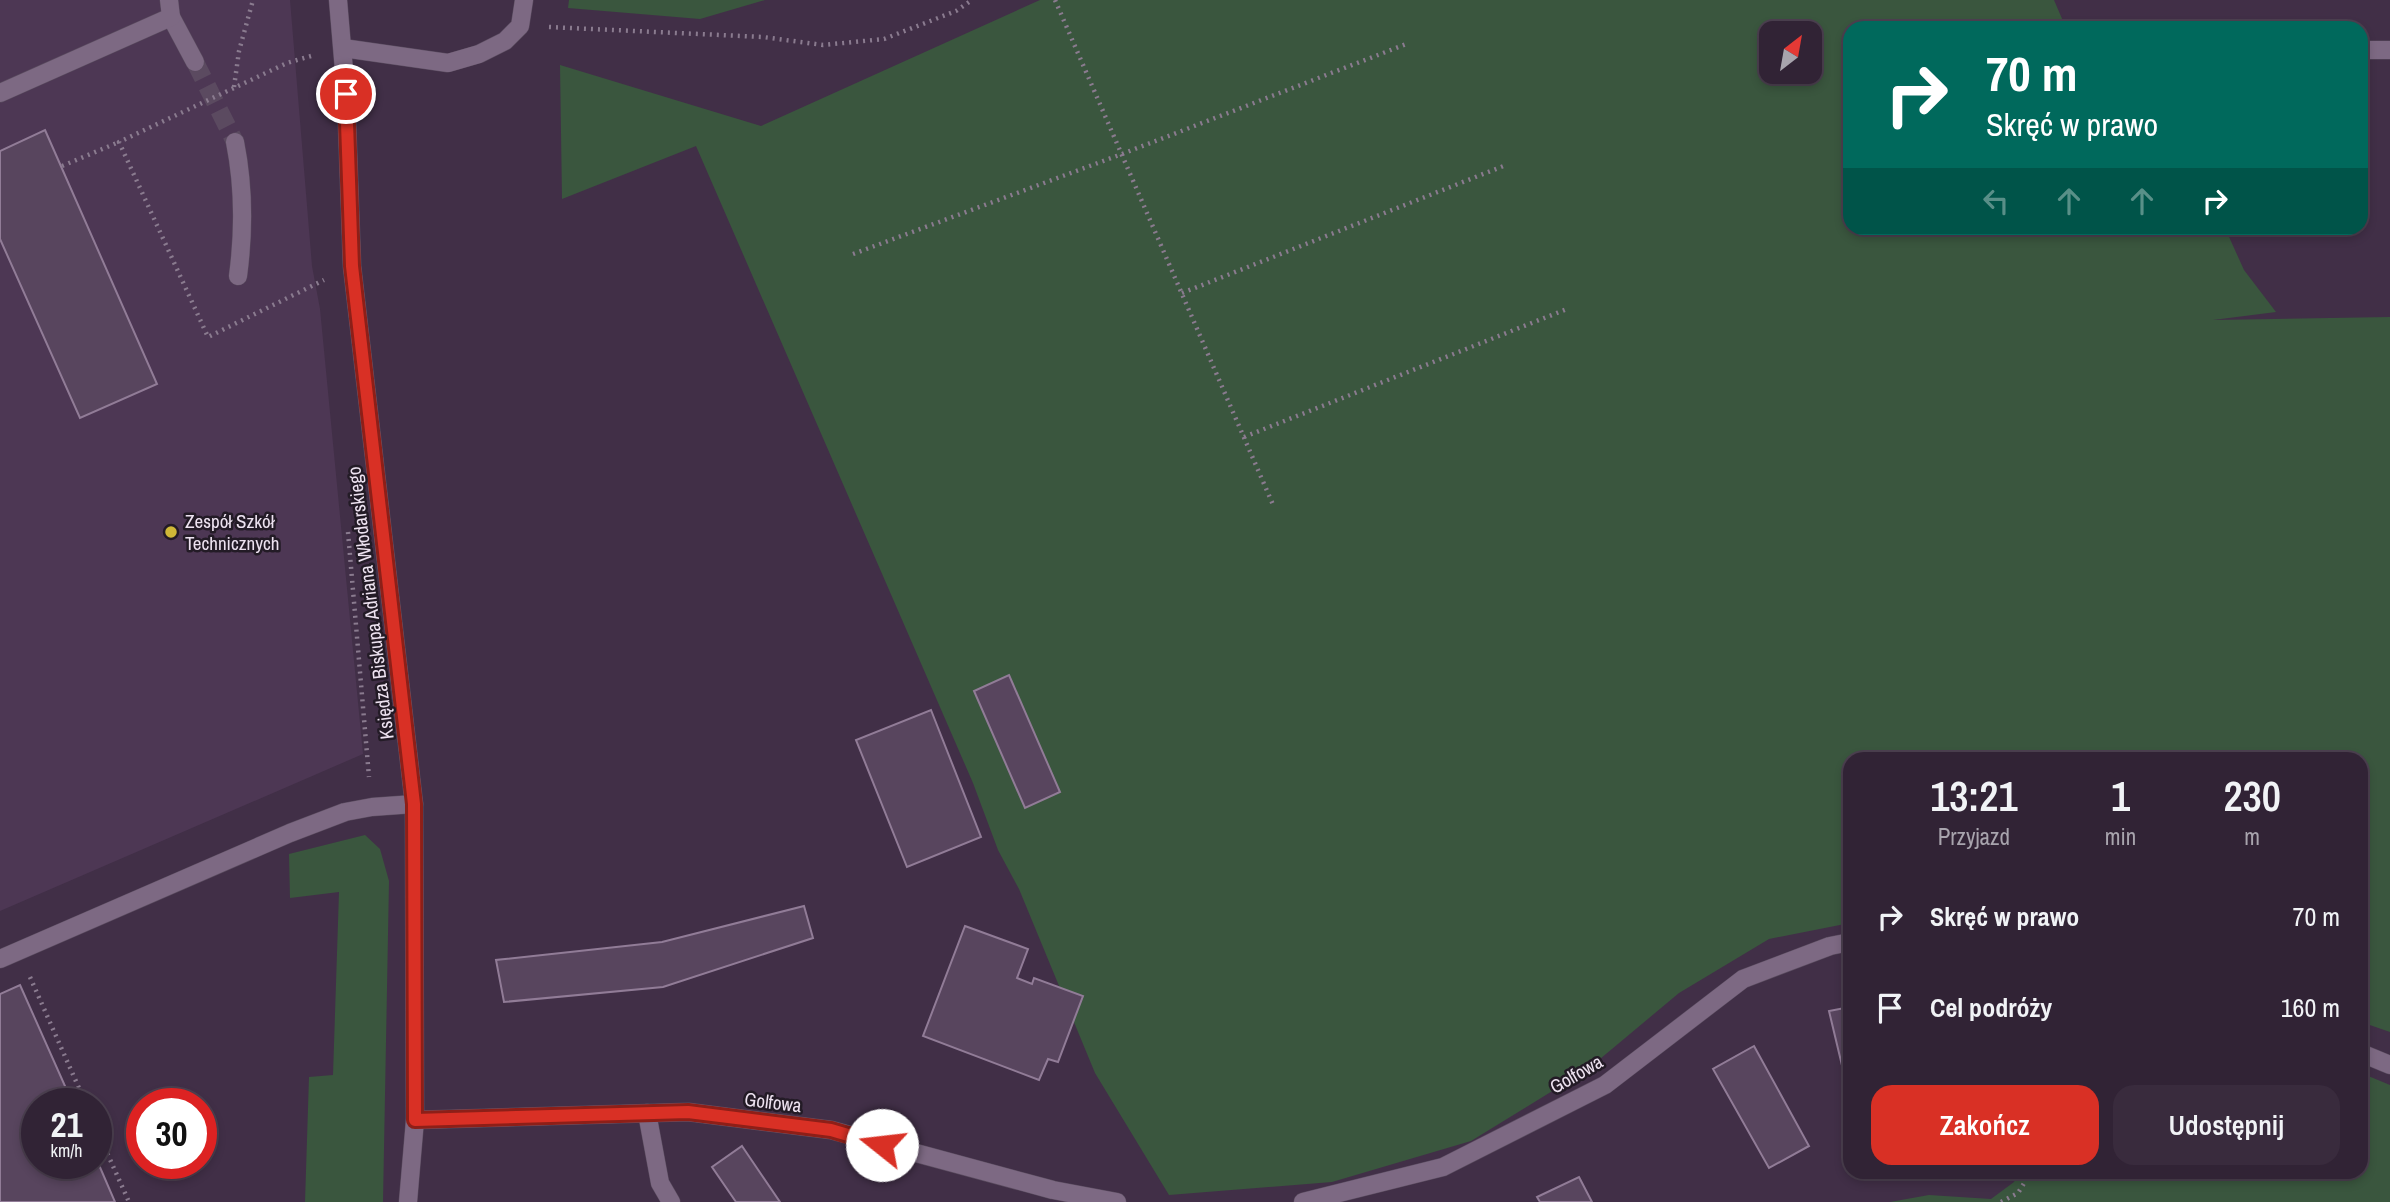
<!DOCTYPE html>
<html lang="pl">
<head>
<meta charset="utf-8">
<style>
  :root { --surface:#312335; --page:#392b3d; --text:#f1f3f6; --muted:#a8a4ad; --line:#4c4050; --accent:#d93025 }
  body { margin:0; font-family:"Archivo Narrow",sans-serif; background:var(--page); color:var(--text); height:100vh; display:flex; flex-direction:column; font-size:26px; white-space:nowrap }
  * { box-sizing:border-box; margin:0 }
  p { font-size:23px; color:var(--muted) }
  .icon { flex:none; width:38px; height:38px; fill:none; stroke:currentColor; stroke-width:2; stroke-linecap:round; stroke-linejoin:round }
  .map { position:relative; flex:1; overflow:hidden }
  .details { position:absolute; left:1843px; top:752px; width:525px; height:427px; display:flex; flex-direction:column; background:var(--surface); border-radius:21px; box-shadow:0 4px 10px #0003,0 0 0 2px var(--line) }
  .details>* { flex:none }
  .guide { position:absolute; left:1843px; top:21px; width:525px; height:214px; border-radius:21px; box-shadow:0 4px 10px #0003,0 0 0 2px var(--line); background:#00695c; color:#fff; overflow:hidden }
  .needle { width:46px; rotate:31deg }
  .tools { position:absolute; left:1759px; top:21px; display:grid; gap:14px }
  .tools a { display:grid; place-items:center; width:63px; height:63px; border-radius:14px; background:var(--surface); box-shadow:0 4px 10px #0003,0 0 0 2px var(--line); font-size:35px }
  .speed { position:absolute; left:21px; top:1088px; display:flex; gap:14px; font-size:35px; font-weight:700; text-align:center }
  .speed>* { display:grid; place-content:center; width:91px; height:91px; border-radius:50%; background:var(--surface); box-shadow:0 4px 10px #0003,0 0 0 2px var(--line); line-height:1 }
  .speed small { font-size:18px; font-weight:400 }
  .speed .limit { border:10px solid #d22; background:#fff; color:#111 }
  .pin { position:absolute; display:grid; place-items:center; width:60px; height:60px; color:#fff; margin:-30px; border:4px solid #fff; border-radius:50%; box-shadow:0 2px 7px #0007 }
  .me { position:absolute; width:77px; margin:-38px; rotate:286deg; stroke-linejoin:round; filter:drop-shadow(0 0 5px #0008) }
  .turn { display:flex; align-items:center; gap:24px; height:147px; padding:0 28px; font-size:32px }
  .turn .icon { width:91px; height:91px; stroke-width:2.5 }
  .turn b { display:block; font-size:49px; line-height:60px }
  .lanes { display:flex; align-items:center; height:66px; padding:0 28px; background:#0003; justify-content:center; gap:35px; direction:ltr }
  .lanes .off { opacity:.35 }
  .eta { display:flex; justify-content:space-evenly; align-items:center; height:119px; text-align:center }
  .eta b { font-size:42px; font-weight:600; line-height:49px }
  .primary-button { display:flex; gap:14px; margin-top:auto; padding:14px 28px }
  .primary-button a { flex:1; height:80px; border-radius:21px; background:var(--accent); color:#fff; font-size:28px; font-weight:600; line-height:80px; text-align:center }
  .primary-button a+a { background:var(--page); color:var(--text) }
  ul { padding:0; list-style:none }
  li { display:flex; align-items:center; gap:21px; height:91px; padding:0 28px }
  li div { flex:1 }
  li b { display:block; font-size:26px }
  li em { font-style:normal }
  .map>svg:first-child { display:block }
</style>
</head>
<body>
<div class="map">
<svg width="2390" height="1202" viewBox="0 0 2390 1202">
  <rect width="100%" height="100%" fill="#412f47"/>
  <polygon fill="#4d3754" points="0,0 290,0 312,266 320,309 363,754 0,911"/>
  <g fill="#3a563e" fill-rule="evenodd">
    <polygon points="569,0 765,0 700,19 568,8"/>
    <path d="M1040 0H2054L2066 28H1850V228H2225L2244 270 2276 312 2213 320 2390 317V1032L2361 1022V760H1850V923L1769 939 1679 993 1588 1069 1471 1141 1332 1182 1169 1195 1095 1073 1019 889 998 850 973 783 696 146 562 199 560 65 761 126ZM1771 33H1810V72H1771Z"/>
    <polygon points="365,835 380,849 389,881 383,1202 305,1202 309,1077 333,1075 339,892 290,898 289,854"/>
    <polygon points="2361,1073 2390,1085 2390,1202 1890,1202 1929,1195 1991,1199 2014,1182 2017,1173 2361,1172"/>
  </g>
  <g fill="#58455e" stroke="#917c97" stroke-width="2">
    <polygon points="45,130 157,384 80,418 0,239 0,151"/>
    <polygon points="1009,675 1060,792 1025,808 974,691"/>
    <polygon points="931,710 981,837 907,867 856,740"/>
    <polygon points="804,906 813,938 663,987 504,1002 496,960 662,942"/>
    <polygon points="965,926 1028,949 1017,978 1032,984 1034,978 1083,996 1058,1062 1048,1059 1039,1080 923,1036"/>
    <polygon points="20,985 73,1104 37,1104 37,1164 96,1164 96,1158 115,1202 0,1202 0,994"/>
    <polygon points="1850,1007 1850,1099 1829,1011"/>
    <polygon points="1754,1046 1809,1146 1769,1168 1713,1069"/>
    <polygon points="742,1146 780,1202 736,1202 712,1167"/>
    <polygon points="1579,1177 1592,1202 1540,1202 1537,1197"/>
  </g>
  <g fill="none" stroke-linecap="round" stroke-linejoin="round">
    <polyline stroke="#5b4a60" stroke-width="18" stroke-dasharray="18 9" stroke-linecap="butt" points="195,62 235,142"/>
    <defs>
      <g id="minor">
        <polyline points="338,0 346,94 352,266 414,804 415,1120 408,1202"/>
        <polyline points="171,17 195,62"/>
        <polyline points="343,48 448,63 479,54 505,41 520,26 524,0"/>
        <polyline points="2361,50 2390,50"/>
        <polyline points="0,93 171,17 169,0"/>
        <path d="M235 142C244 187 244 231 238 276"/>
        <polyline points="0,959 290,833 345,812 372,807 414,804"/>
        <polyline points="2361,1053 2390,1065"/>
        <polyline points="647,1113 660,1183 671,1202"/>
        <polyline points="415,1120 688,1112 831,1130 1053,1190 1117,1202"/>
        <polyline points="1303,1202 1443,1167 1605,1085 1743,979 1830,946 1850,942"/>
      </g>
    </defs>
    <use href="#minor" stroke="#5a4c5f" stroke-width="19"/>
    <g stroke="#8a7b8f" stroke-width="4.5" stroke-dasharray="2 5" stroke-linecap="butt">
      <polyline points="1055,0 1274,507"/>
      <polyline points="549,27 763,37 823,45 884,39 956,11 972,0"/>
      <polyline points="311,56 287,63 119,142 208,337 324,280"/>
      <polyline points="234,87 239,51 253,0"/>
      <polyline points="62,166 119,142"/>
      <polyline points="853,254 1122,154 1409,43"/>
      <polyline points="1182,293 1506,165"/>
      <polyline points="1244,437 1567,309"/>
      <polyline points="348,532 369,777"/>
      <polyline points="30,977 86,1104"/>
      <polyline points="96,1128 129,1202"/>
      <polyline points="2001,1202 2018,1193 2031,1172"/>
    </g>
    <use href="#minor" stroke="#7d6983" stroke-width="18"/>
  </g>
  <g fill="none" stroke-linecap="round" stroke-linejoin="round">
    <defs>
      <polyline id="route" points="346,94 352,266 414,804 415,1120 688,1112 831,1130 882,1145"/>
    </defs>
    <use href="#route" stroke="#8d1f18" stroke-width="18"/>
    <use href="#route" stroke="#d93025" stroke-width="12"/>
  </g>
  <circle fill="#cfb837" stroke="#231b26" stroke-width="2.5" cx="171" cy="532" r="7"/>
  <g text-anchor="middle" stroke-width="5" stroke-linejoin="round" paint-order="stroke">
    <g font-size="19" fill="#ede2f0" stroke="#231b26" text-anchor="start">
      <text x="185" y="528">Zespół Szkół<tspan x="185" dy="22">Technicznych</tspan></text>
    </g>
    <g font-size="19" fill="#ede2f0" stroke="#231b26">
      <text transform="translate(370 603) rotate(-97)" y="7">Księdza Biskupa Adriana Włodarskiego</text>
      <text transform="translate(1576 1074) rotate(-30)" y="7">Golfowa</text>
      <text transform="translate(773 1102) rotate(7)" y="7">Golfowa</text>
    </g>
  </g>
</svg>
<div class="tools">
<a><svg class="needle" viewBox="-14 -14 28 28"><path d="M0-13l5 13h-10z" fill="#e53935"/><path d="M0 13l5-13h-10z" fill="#a8a4ad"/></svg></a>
</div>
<div class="speed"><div>21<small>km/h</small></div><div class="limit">30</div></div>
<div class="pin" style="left:346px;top:94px;background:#d93025"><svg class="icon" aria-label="arrive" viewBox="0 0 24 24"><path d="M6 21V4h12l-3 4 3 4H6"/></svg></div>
<svg class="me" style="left:882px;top:1145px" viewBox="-20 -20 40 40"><circle r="19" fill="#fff"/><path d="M0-13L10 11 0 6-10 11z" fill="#d93025"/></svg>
<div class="guide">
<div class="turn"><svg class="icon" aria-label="right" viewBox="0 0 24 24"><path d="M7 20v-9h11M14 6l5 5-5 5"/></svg><div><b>70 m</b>Skręć w prawo</div></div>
<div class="lanes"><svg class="icon off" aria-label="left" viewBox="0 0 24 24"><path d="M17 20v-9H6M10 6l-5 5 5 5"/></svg><svg class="icon off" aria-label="ahead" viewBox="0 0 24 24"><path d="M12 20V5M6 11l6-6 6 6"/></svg><svg class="icon off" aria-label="ahead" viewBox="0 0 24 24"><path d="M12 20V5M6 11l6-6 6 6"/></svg><svg class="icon" aria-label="right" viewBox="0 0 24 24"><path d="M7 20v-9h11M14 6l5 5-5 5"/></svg></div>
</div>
<section class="details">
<div class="eta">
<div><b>13:21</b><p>Przyjazd</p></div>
<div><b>1</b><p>min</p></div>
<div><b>230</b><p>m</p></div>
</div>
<ul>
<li><svg class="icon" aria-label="right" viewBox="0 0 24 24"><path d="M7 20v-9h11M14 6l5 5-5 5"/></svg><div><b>Skręć w prawo</b></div><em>70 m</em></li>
<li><svg class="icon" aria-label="arrive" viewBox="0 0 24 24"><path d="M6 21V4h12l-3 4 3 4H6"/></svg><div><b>Cel podróży</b></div><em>160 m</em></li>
</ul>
<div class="primary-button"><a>Zakończ</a><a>Udostępnij</a></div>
</section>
</div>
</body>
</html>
